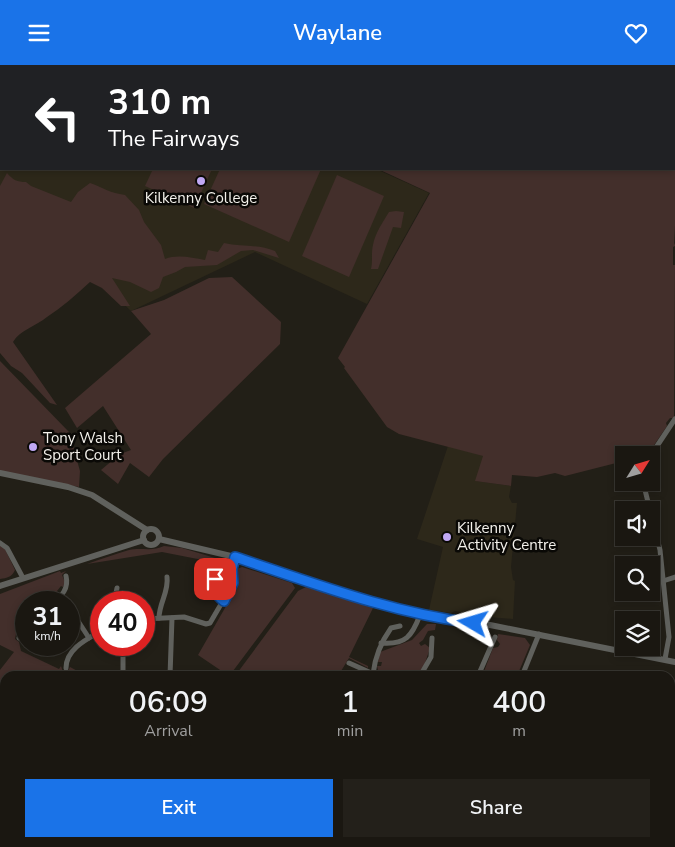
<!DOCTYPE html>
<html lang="en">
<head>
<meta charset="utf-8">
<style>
  :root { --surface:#1a1711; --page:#23201a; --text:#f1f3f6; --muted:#9f9f9f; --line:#383631; --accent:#1a73e8 }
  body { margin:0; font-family:"Nunito Sans",sans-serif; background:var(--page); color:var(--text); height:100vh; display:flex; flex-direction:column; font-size:19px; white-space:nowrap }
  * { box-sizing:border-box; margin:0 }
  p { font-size:16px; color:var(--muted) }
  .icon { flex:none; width:28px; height:28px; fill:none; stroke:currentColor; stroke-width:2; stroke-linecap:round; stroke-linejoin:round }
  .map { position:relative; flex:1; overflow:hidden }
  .sheet { position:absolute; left:0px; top:606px; width:675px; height:176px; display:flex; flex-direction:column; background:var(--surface); border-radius:15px 15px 0 0; box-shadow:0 2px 8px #0003,0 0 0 1px var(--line) }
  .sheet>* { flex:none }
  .hud { position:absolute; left:0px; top:0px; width:675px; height:105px; box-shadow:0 2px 8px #0003,0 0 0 1px var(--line); background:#202124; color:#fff; overflow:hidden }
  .needle { width:32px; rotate:53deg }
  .fabs { position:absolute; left:615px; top:381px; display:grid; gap:10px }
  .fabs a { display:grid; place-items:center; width:45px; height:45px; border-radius:0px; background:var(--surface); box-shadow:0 2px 8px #0003,0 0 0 1px var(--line); font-size:25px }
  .speed { position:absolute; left:15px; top:526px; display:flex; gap:10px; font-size:25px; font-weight:700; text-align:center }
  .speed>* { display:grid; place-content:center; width:65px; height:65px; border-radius:50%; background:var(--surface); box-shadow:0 2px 8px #0003,0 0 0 1px var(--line); line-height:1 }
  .speed small { font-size:12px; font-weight:400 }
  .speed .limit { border:8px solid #d22; background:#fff; color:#111 }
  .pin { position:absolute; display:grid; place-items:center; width:42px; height:42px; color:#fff; margin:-21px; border-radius:10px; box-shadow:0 2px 8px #0006 }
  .me { position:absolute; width:55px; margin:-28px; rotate:277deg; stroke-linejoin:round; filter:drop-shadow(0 0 4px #0008) }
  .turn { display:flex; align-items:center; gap:18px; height:105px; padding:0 25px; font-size:22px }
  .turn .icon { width:65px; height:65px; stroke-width:2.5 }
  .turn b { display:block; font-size:35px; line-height:42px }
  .eta { display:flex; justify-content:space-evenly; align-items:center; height:85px; text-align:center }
  .eta b { font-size:30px; font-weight:600; line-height:35px }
  .cta { display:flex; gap:10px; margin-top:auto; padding:10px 25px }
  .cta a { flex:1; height:58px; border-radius:0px; background:var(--accent); color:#fff; font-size:20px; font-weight:600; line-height:58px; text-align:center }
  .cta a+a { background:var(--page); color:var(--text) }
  header { display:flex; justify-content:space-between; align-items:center; height:65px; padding:0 25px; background:var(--accent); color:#fff; font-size:22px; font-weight:600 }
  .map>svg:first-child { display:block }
</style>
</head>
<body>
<header><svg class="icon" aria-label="menu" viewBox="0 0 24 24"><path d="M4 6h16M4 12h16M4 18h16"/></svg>Waylane<svg class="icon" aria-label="heart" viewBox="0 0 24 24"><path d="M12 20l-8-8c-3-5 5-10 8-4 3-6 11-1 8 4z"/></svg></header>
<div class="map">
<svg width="675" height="782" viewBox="0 0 675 782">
  <rect width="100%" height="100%" fill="#221f17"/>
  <g fill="#2d281a">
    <polygon points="0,0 150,1 1,1 1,104 376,104 429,128 367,239 255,187 131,246 99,215 0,179"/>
    <polygon points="448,381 484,391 476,416 511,421 509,432 512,438 517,438 511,502 513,515 515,516 513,554 462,550 460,547 455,546 451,548 429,545 443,482 417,474"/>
  </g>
  <g fill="#432f2b">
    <polygon points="148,0 675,0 675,161 674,180 675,178 675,181 673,182 673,200 675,200 674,353 670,353 666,358 667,361 650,386 645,390 624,390 624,396 565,411 555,408 537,412 512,410 511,421 475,416 483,391 399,369 387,362 344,303 345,302 338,293 430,128 378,104 674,104 674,1"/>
    <polygon points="153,104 212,104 194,143 145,121"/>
    <polygon points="220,104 321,104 289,177 204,139"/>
    <path d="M7 108C13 115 17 117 26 117L31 121 71 137 78 127 90 118C104 123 110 128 125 130L139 145 144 157 161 180 165 194C178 189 192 193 205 195L208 185 218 187 224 178C241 182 259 179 275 186L279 193 253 185 241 186 217 200 185 202 176 207 163 212 159 223 151 227 130 217 112 213 130 241H121L102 223 90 217C76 230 62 242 47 252 36 261 20 265 13 277L57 340 50 338 22 308 11 301 0 288V121Z"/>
    <polygon points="337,110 384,131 349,212 302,191"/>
    <path d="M396 146 404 147 401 163 393 162 378 204H371C373 196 371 188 373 180 375 168 383 157 389 147Z"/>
    <polygon points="232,212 281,257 280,279 163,394 149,412 130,398 118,419 101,405 120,389 131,385 103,341 77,363 65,343 151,269 131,246 164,235 209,213"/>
    <polygon points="0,296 69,367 80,406 79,422 0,407"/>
    <path d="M0 480 5 484 15 505C12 512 7 513 0 514Z"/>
    <path d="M164 481 182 483 225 496C231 506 230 518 224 528L220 529 218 525H220V518H217L222 508 221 505 217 504 218 498 162 487 87 499C101 494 115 489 129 485 141 482 152 487 164 481Z"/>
    <polygon points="242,502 292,518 295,523 233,606 226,609 198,590 237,522 237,504"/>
    <polygon points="60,506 61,508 66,506 62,510 65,517 63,522 61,521 57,526 60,529 49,537 26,538 26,556 21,562 25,564 21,568 16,569 15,574 19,577 21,586 59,604 61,601 63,607 68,606 70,602 85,610 92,608 96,611 60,611 44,606 40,608 38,611 5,611 5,674 0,679 0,605 14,587 0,580 0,529"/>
    <polygon points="306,522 373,543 349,592 368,601 368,603 349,593 338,611 235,611 298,526"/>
    <polygon points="427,559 436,559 435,565 428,566 423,575 419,578 421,581 425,579 430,583 424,601 419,609 416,607 414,609 417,611 384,611 379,609 377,601 381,601 382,597 378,597 380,587 412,575"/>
    <polygon points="498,569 525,573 530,580 517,611 486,611 483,609 493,583 498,582 500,579 497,575"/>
    <polygon points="273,778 433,778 442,782 392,782 384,779 375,782 270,782"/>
  </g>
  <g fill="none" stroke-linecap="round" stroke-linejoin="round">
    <g stroke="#60615d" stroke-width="5">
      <polyline points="651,390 675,354"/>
      <polyline points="645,418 644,421 650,445"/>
      <polyline points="651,449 660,485 669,572 665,594"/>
      <polyline points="0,478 7,483 23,513"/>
      <path d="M218 508C212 519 213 529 224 536"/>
      <polyline points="663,516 675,512"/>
      <path d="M53 538C62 531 69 523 66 511"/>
      <polyline points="114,538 117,523"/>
      <polyline points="69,547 78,556 89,573"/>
      <path d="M159 553C159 538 169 527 167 512"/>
      <polyline points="144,554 184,552 206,559 210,558 231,522 235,492"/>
      <polyline points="19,573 26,565"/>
      <path d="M381 578C406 580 412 571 420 550"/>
      <polyline points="349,598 378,611"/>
      <path d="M66 603C66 584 87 574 101 566"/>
      <path d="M373 609C375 592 381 577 391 563L400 561"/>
      <polyline points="123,611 123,580"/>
      <polyline points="170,611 172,553"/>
      <polyline points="420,611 431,592 432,573"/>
      <polyline points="478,611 495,572"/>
      <polyline points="522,611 539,569"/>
      <polyline points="0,682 5,678"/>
      <polyline points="670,712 675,712"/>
      <polyline points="0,750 5,744"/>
      <polyline points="0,766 5,763"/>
      <polyline points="438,778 445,781 449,778"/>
      <polyline points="547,778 555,782"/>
      <polyline points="580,778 586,782"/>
      <polyline points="71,782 75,778"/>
      <polyline points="141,782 144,778"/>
      <polyline points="178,782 181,778"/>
      <polyline points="266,782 269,778"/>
      <polyline points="378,782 382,780 386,782"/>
      <polyline points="506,782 508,778"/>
      <polyline points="641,782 644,778"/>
    </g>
    <g stroke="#60615d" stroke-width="6">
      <polyline points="0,408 68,422 92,430 147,465"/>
      <circle cx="151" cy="472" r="8"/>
      <polyline points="159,474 235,492 334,525 420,550 490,560 675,597"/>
      <polyline points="0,521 144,475"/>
      <polyline points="0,706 5,709"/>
      <polyline points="95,778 100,782"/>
    </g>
    <polyline stroke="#a1a49b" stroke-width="9" points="669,782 675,775"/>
  </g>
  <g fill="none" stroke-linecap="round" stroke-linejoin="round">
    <defs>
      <path id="route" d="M215 514C215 525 214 529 224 536L233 518 232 504 235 492C313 518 391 548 473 558"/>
    </defs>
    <use href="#route" stroke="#114b97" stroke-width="12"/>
    <use href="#route" stroke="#1a73e8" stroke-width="9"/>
  </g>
  <g fill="#c0a8f4" stroke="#0a0906" stroke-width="2">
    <circle cx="201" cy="116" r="5"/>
    <circle cx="33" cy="382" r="5"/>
    <circle cx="447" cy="472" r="5"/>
  </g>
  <g text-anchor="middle" stroke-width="5" stroke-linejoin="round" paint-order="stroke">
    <g font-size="15" fill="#f4f2ec" stroke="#0a0906" text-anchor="start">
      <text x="201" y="138" text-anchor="middle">Kilkenny College</text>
      <text x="43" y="378">Tony Walsh<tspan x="43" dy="17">Sport Court</tspan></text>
      <text x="457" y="468">Kilkenny<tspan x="457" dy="17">Activity Centre</tspan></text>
    </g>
  </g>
</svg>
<div class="fabs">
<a><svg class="needle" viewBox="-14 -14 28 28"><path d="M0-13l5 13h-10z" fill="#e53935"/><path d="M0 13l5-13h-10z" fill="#9f9f9f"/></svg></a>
<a><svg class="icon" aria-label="sound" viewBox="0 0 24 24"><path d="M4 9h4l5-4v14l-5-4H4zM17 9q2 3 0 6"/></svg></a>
<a><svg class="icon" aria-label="search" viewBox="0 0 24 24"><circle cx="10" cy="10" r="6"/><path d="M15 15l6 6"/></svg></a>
<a><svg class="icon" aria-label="layers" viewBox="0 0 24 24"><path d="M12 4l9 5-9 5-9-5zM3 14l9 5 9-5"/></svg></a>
</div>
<div class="speed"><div>31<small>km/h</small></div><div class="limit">40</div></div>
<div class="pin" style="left:215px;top:514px;background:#d93025"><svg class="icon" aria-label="arrive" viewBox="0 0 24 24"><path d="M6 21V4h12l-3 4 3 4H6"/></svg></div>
<svg class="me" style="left:473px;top:558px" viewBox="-20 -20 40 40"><path d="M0-17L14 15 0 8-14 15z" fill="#1a73e8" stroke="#fff" stroke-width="4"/></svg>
<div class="hud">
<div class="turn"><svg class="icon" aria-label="left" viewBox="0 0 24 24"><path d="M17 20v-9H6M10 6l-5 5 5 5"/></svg><div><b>310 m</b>The Fairways</div></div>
</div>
<section class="sheet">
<div class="eta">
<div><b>06:09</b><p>Arrival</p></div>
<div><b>1</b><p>min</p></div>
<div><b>400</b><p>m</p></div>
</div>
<div class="cta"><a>Exit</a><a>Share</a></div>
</section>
</div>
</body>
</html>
